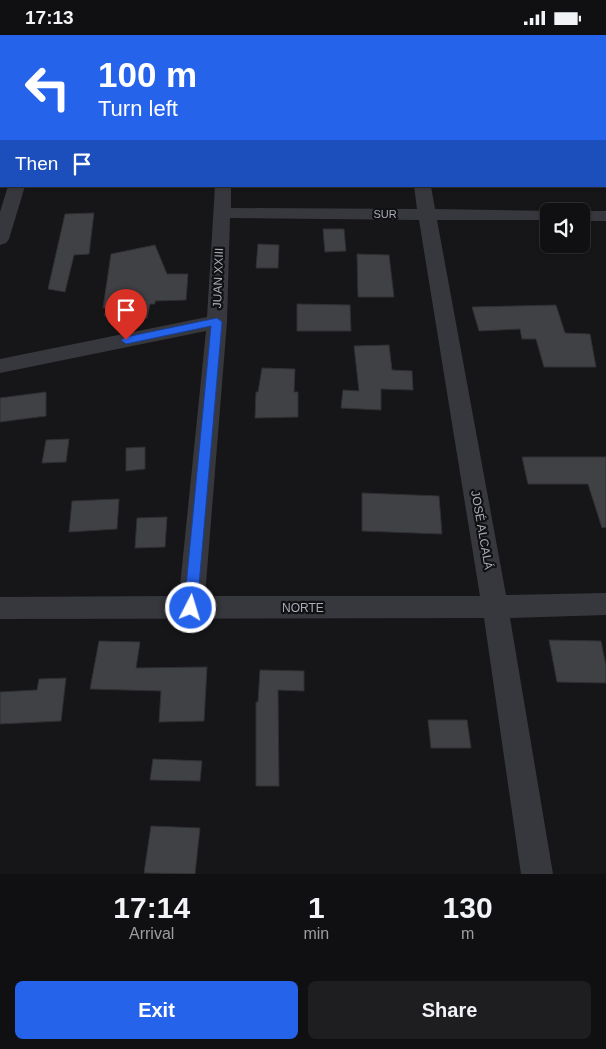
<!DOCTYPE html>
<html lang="en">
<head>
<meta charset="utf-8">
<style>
  :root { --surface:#101012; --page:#1e1e20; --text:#f1f3f6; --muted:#9c9d9f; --line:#303032; --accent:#2563eb }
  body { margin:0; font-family:Helvetica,sans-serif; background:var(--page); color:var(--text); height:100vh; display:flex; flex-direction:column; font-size:19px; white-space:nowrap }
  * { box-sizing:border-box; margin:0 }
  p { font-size:16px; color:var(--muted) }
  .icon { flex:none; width:28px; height:28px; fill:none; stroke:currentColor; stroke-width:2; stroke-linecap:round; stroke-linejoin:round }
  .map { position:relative; height:839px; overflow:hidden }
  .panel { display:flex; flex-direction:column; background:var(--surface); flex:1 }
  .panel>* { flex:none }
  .guide { position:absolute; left:0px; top:0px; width:606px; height:152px; box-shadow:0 1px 4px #0004,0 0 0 1px var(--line); background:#2563eb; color:#fff; overflow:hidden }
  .tools { position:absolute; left:540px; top:168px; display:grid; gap:10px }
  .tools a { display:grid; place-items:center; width:50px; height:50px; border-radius:8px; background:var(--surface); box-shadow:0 1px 4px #0004,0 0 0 1px var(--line); font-size:25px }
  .pin { position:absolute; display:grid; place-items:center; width:42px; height:42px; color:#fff; margin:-51px -21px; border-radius:50% 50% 50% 0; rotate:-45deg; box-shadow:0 0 5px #0007 }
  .pin .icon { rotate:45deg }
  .me { position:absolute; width:55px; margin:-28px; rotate:5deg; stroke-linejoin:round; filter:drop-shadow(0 0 4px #0008) }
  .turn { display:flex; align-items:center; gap:18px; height:105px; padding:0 15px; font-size:22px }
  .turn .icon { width:65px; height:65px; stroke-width:2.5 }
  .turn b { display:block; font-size:35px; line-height:42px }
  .then { display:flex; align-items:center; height:48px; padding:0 15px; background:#0003; gap:10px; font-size:19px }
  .eta { display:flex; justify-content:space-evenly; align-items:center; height:85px; text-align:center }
  .eta b { font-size:30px; font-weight:700; line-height:35px }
  .action { display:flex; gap:10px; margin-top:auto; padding:10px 15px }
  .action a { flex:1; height:58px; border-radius:8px; background:var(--accent); color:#fff; font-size:20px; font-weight:700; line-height:58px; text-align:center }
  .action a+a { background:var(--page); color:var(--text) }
  .status { display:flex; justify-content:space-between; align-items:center; height:35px; padding:0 25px; background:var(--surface); direction:ltr }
  .status svg { height:14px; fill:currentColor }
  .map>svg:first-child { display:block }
</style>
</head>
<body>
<div class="status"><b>17:13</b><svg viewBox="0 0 49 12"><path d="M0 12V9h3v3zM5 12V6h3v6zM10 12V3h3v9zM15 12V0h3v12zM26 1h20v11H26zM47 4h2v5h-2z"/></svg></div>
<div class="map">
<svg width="606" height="839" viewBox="0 0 606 839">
  <rect width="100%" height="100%" fill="#161618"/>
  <g fill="#404145" stroke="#303034">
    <polygon points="94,178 89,219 74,220 65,257 48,254 65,179"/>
    <polygon points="323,194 344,194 346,216 325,217"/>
    <polygon points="258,209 279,210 278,233 256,233"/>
    <polygon points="155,210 167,239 188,239 186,265 155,266 155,269 150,269 147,283 104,281 107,273 103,273 111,219"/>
    <polygon points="357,219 389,220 394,262 358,262"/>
    <polygon points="297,269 350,270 351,296 297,296"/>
    <polygon points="556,270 565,298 590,299 596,332 544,332 536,304 522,304 520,294 479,296 472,272"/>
    <polygon points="389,310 392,335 412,336 413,355 381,354 381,375 341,373 343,355 359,356 354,311"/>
    <polygon points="262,333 295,334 294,357 298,357 298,382 255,383 256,357 258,357"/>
    <polygon points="46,357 46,381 0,387 0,363"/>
    <polygon points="69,404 66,427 42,428 46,405"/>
    <polygon points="145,412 145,434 126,436 126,413"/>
    <polygon points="522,422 606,422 606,492 602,493 588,449 528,449"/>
    <polygon points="362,458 439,461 442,499 362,496"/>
    <polygon points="119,464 117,494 69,497 72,466"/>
    <polygon points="167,482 165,512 135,513 137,483"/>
    <polygon points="549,605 601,606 606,631 606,648 557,647"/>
    <polygon points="99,606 140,607 136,633 207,632 204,686 159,687 161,656 90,654"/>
    <polygon points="260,635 304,636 304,656 278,655 279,751 256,751 256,667 258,667"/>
    <polygon points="66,643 61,686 0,689 0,657 37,655 39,644"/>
    <polygon points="428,685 467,685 471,713 431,713"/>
    <polygon points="153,724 202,726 200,746 150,745"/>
    <polygon points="151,791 200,793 195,839 144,838"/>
  </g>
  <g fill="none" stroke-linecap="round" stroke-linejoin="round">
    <g fill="#37383d" fill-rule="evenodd">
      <rect x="230" y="0" width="14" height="1"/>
      <rect x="395" y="0" width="14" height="1"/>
      <rect x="605" y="42" width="1" height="8"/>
      <polygon points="1,88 1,98 0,99 0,89"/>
      <polygon points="8,151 25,151 9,204 6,208 0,210 0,177"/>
      <path d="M215 151H231V173L417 174 414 151H431L435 174 555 176H549V185H437L506 560 606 558V580L510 583 553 839H521L484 583 0 584V562L179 561 206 296 0 338V324L207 282ZM230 183 419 185 480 561H205L227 287Z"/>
      <polygon points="579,176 606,176 606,186 581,186 581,176"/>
    </g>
    <g fill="#45474d" fill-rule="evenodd">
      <rect x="556" y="0" width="17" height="1"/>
      <polygon points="605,76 606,77 606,90 605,89"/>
    </g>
  </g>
  <polygon fill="#2563eb" stroke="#184099" points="217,283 222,287 197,573 195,577 191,579 186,577 184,573 211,291 126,309 121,305 126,302"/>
  <g text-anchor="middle" stroke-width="4.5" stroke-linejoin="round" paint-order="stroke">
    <g font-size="11" fill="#a8adb8" stroke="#111113">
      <text x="385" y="183">SUR</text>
    </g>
    <g font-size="12" fill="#a8adb8" stroke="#111113">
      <text transform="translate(218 243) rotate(-88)" y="4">JUAN XXIII</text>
      <text transform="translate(482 495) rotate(80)" y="4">JOSÉ ALCALÁ</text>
      <text x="303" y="577">NORTE</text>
    </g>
  </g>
</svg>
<div class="tools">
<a><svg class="icon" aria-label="sound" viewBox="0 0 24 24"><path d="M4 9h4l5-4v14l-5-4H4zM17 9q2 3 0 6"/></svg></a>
</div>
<div class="pin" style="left:126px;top:305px;background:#d93025"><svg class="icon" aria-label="arrive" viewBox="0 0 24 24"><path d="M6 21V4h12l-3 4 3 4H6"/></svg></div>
<svg class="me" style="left:191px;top:573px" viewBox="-20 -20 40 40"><circle r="17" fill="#2563eb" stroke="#fff" stroke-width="3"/><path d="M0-11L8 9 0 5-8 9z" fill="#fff"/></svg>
<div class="guide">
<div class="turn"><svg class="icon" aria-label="left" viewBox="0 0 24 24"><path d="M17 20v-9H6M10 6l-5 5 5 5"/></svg><div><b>100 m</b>Turn left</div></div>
<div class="then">Then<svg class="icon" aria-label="arrive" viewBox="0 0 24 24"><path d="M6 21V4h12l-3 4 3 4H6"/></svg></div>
</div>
</div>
<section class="panel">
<div class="eta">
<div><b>17:14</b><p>Arrival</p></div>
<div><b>1</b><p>min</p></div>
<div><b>130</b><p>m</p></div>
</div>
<div class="action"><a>Exit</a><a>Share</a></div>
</section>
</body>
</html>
